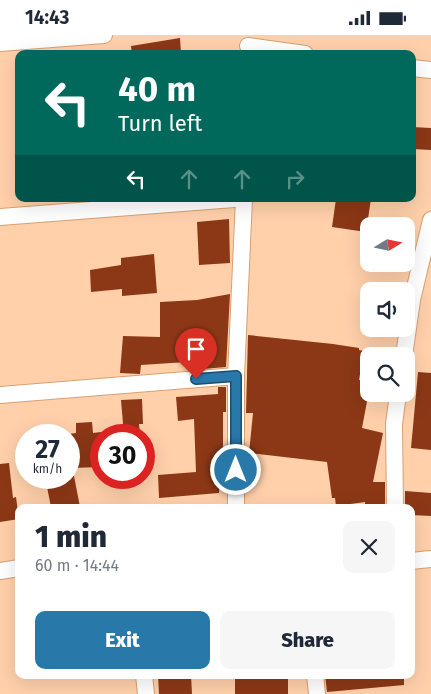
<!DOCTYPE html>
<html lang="en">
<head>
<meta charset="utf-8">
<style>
  :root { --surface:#fff; --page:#f6f6f7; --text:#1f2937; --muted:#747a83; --accent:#2878aa }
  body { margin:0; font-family:"Fira Sans",sans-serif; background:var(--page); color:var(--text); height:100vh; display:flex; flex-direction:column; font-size:19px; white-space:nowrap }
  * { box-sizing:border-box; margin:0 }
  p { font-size:16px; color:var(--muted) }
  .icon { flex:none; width:28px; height:28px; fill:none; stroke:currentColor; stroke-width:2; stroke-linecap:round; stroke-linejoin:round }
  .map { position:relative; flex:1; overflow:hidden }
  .details { position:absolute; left:15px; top:469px; width:400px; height:175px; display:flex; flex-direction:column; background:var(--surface); border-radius:10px; box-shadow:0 5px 20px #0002 }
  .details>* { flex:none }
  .banner { position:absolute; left:15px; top:15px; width:401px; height:152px; border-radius:10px; box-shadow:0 5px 20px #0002; background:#00695c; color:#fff; overflow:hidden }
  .needle { width:32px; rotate:80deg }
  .tools { position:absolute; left:360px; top:182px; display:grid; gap:10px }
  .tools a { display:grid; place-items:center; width:55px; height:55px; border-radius:10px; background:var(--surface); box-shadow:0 5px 20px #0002; font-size:25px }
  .speed { position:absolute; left:15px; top:389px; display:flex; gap:10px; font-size:25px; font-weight:700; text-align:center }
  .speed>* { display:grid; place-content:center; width:65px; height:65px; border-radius:50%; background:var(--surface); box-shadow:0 5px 20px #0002; line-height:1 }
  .speed small { font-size:12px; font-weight:400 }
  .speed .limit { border:8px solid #d22; background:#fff; color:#111 }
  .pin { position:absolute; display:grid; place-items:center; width:42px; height:42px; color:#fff; margin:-51px -21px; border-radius:50% 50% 50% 0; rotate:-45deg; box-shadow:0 0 5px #0007 }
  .pin .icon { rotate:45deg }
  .me { position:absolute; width:55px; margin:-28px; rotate:0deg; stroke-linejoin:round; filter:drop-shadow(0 0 4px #0008) }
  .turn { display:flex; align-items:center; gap:18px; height:105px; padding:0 20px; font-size:22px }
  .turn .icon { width:65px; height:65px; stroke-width:2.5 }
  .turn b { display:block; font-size:35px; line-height:42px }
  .lanes { display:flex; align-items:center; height:48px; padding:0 20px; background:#0003; justify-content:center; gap:25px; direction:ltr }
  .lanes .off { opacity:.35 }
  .round { display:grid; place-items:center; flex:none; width:52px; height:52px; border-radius:10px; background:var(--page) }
  .head { display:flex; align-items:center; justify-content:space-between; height:85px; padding:0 20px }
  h1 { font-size:30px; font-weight:800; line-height:38px }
  .primary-button { display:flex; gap:10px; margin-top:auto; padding:10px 20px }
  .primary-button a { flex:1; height:58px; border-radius:10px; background:var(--accent); color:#fff; font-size:20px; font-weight:800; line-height:58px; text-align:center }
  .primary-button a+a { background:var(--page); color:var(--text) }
  .status { display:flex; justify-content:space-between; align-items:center; height:35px; padding:0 25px; background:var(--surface); direction:ltr }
  .status svg { height:14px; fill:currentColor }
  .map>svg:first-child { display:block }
</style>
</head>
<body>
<div class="status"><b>14:43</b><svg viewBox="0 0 49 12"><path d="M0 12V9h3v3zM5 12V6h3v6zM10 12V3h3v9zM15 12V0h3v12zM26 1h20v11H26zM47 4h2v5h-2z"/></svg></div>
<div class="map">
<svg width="431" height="659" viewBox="0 0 431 659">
  <rect width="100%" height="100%" fill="#ffd0aa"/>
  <g fill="#8c3816">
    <polygon points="180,3 181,19 132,19 131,11"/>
    <polygon points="412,92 431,93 431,115 412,114"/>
    <polygon points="336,164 371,164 366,197 332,192"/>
    <polygon points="229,184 230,228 199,230 197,187"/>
    <polygon points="154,219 157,258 122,261 122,254 91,257 90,235 121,230 121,223"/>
    <polygon points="230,259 226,332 203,334 202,326 141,330 140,339 120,338 123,301 160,302 160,267 197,265"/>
    <polygon points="248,300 333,309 359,313 359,315 364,316 359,345 369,346 369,356 362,393 383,398 373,447 385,447 385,472 365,472 365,467 336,471 335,463 332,463 327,427 249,418 253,378 246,378"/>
    <polygon points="418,337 431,338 431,415 411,413"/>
    <polygon points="218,352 226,352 226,377 223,377 223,427 221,427 219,458 159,463 158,440 196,437 194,384 178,386 176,362 218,359"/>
    <polygon points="142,364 143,389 139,389 140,400 124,400 121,365"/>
    <polygon points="92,387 93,398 101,397 101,432 71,433 69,399 76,398 76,388"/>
    <polygon points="9,428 13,463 16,462 19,484 0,487 0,429"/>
    <polygon points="74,441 80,472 51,472 46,447"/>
    <polygon points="405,456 431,458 431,481 411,480 411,472 405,472"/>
    <polygon points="158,640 191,640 192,659 159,659"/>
    <polygon points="325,640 404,640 404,650 327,657"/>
    <polygon points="288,641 288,659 235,659 235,642"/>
  </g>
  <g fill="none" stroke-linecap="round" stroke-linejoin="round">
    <defs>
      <g id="street">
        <polyline points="0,8 104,0"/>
        <polyline points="248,11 305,19"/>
        <polyline points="412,33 431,35"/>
        <polyline points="0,182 234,164"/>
        <polyline points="404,321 412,265 431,185"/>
        <polyline points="0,360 236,341"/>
        <polyline points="236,472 236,341 244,164"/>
        <polyline points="395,472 394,389 398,359"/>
        <polyline points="411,526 431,524"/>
        <polyline points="0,536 19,533"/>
        <polyline points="144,640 146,659"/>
        <polyline points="315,640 317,659"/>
      </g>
    </defs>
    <use href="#street" stroke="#d8a071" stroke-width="18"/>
    <use href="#street" stroke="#fff" stroke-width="16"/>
  </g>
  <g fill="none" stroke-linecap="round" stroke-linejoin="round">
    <defs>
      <polyline id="route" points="196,344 236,341 236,435"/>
    </defs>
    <use href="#route" stroke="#1a4e6e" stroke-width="12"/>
    <use href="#route" stroke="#2878aa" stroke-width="9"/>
  </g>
</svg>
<div class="tools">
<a><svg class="needle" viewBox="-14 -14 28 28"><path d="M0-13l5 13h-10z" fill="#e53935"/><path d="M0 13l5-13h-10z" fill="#747a83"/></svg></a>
<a><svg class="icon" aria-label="sound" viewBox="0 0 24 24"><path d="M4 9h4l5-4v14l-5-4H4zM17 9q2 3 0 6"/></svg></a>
<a><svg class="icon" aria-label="search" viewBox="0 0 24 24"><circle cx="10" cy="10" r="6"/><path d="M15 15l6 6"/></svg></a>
</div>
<div class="speed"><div>27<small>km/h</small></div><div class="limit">30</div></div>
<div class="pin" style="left:196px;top:344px;background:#d93025"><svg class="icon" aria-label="arrive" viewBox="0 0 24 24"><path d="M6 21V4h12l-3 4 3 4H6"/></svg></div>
<svg class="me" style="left:236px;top:435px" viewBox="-20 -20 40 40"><circle r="17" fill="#2878aa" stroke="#fff" stroke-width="3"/><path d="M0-11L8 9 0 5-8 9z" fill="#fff"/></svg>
<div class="banner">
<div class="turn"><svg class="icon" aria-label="left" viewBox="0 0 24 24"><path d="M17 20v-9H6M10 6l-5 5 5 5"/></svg><div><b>40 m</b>Turn left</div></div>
<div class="lanes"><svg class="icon" aria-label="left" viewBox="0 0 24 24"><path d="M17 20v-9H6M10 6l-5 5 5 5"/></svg><svg class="icon off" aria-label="ahead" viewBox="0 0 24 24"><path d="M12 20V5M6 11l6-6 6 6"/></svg><svg class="icon off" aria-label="ahead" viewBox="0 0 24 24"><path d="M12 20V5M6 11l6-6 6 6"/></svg><svg class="icon off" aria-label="right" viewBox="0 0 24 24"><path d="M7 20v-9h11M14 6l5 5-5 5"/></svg></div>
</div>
<section class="details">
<div class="head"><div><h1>1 min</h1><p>60 m · 14:44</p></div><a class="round"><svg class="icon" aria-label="close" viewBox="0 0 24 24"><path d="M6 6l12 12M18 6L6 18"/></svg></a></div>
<div class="primary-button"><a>Exit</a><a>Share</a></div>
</section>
</div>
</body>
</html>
